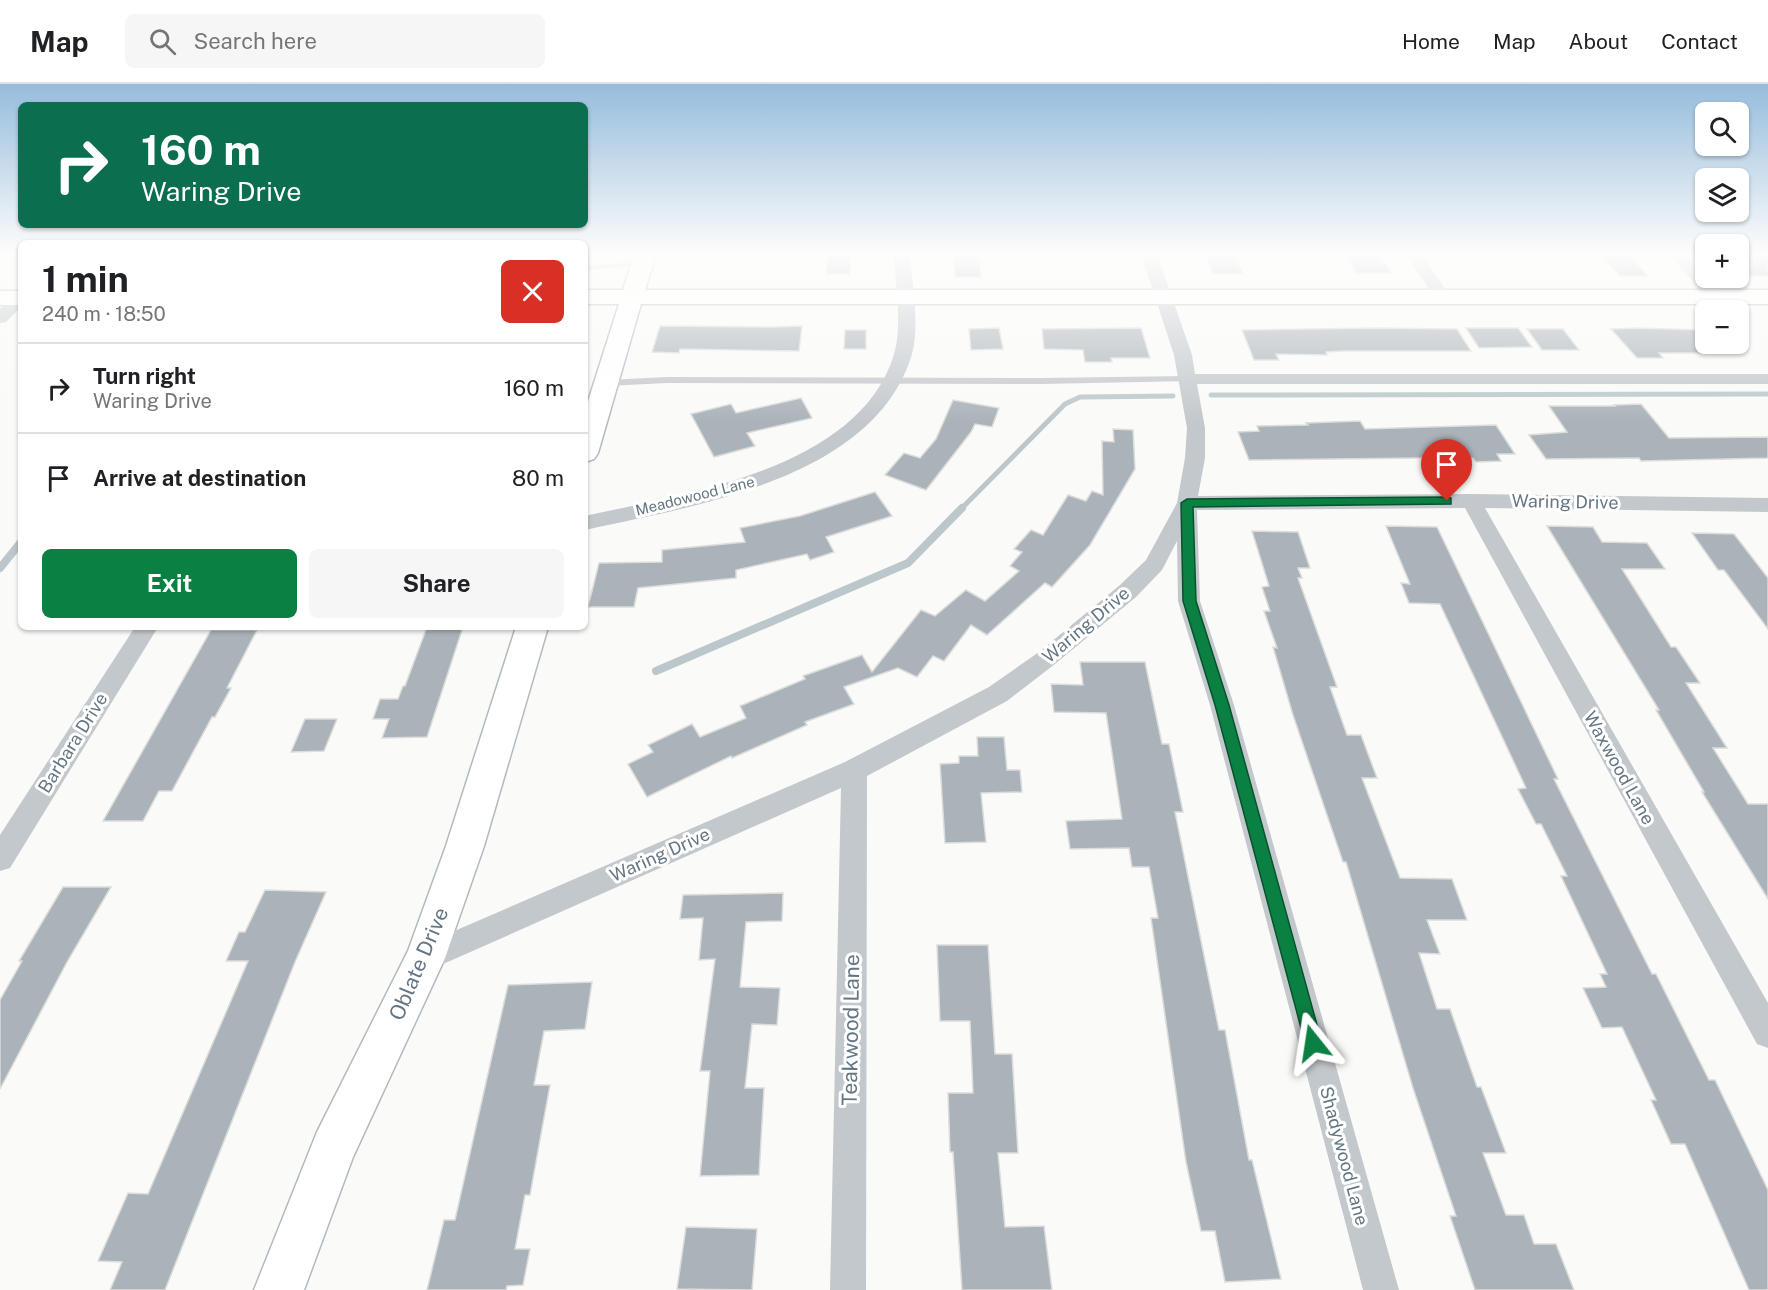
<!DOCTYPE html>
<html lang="en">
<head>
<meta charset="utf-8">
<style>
  :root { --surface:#fff; --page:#f6f6f6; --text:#202124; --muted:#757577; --line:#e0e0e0; --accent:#0b8043 }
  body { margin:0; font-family:"Public Sans",sans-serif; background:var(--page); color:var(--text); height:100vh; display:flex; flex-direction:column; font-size:22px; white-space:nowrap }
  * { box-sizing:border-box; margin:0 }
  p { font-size:20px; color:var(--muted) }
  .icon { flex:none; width:33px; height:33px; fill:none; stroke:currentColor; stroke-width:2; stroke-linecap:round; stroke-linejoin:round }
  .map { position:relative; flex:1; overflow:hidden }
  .drawer { position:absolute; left:18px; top:156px; width:570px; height:390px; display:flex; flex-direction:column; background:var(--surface); border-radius:9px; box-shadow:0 2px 4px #0004 }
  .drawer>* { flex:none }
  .top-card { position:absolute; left:18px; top:18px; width:570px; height:126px; border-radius:9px; box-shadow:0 2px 4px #0004; background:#0b6e4f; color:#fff; overflow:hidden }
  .buttons { position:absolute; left:1695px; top:18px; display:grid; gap:12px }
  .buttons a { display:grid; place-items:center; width:54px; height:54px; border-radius:9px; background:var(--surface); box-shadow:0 2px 4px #0004; font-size:30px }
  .pin { position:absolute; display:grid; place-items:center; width:51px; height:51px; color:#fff; margin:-62px -26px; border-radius:50% 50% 50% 0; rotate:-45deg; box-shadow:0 0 6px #0007 }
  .pin .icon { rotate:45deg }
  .me { position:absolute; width:66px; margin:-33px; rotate:345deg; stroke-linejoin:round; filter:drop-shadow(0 0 4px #0008) }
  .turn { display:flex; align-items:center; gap:21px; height:126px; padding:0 24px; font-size:27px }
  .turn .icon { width:78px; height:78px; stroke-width:2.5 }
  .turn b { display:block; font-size:42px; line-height:51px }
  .round { display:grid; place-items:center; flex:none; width:63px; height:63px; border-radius:9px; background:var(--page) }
  .summary { display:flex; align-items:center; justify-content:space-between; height:102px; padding:0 24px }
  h1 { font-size:36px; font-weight:700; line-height:45px }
  .button { display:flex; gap:12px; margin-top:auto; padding:12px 24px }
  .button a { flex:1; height:69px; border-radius:9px; background:var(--accent); color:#fff; font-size:24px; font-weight:700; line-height:69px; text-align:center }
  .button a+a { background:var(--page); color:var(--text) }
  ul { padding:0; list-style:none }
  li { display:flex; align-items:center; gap:18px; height:90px; padding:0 24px; border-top:2px solid var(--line) }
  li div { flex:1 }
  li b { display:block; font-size:22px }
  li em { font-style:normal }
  header { display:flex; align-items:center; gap:36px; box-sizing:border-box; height:84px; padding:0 30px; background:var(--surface); border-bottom:2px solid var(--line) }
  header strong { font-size:28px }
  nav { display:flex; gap:33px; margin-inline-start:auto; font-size:21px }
  .search { width:420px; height:54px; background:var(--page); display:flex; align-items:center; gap:15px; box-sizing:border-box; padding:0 21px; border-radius:9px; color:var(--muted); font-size:22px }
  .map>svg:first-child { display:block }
</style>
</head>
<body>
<header>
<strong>Map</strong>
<div class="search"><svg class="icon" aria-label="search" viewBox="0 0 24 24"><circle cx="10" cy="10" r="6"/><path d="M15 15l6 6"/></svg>Search here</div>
<nav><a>Home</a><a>Map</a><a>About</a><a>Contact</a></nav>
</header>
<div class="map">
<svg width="1768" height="1206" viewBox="0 0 1768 1206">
  <rect width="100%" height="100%" fill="#fafaf8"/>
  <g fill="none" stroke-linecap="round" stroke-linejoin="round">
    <g stroke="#bbc7cb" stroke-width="5">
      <polyline points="1211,311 1768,310"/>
      <polyline points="960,426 1065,320 1080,313 1173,312"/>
    </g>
    <g stroke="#bbc7cb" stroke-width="8">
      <polyline points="0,484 21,458"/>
      <polyline points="656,587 908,479 962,424"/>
    </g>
  </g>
  <g fill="#aab3b9" stroke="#dcdcda" stroke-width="1.5">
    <polygon points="828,170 851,170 850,190 826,190"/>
    <polygon points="954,170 979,170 981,193 955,193"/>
    <polygon points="1205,170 1234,170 1243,190 1213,190"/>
    <polygon points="1344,170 1379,170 1392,189 1356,189"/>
    <polygon points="1601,170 1628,170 1648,192 1620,192"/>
    <polygon points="1738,170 1768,170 1768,192 1750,192 1738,182"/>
    <polygon points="660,242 774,243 802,242 799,267 680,265 679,269 652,268"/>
    <polygon points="999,244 1003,265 971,266 969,245"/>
    <polygon points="1141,244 1150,274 1111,274 1112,278 1085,278 1083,266 1044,265 1042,245"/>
    <polygon points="1376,244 1457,245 1471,267 1343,267 1326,268 1327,271 1276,270 1279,276 1254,276 1242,246"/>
    <polygon points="1466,244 1518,244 1532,263 1479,264"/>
    <polygon points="1637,244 1706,246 1706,260 1720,260 1729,269 1659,269 1663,274 1637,274 1611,245"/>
    <polygon points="1527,245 1563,245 1579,266 1542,266"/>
    <polygon points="845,246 866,246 866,265 844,265"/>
    <polygon points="801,314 812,334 747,349 755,362 714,373 691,330 731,320 736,329"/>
    <polygon points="953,316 999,324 992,343 975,340 971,348 926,406 885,391 904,369 920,374 936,355"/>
    <polygon points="1641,320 1669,354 1768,353 1768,374 1641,377 1639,374 1546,375 1529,351 1567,348 1549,322 1615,322 1614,321"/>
    <polygon points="1360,337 1365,345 1496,341 1515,370 1497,370 1501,377 1476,378 1473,374 1417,374 1249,376 1238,348 1259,347 1257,342 1308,341 1306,339"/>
    <polygon points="1113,345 1133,346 1135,385 1090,461 1052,503 1045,499 987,551 971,541 944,577 933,572 917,593 898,584 844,603 854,620 805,638 807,641 732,674 731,672 647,713 628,680 653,668 648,661 692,640 700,653 746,634 740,622 805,595 803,592 862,571 872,588 921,526 935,532 966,506 985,517 1019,487 1010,482 1022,468 1014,465 1031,446 1043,451 1068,411 1086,417 1092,407 1103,411 1102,357 1114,358"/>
    <polygon points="875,408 892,432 826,453 834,468 810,476 807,470 736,486 736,494 638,504 634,523 588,523 599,479 662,478 662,466 745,458 740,444 800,432"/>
    <polygon points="1386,442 1437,443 1558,695 1554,695 1652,890 1656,890 1709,996 1715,996 1768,1106 1768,1206 1749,1206 1685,1060 1671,1060 1651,1016 1656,1016 1622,943 1602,944 1583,904 1606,903 1600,890 1607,890 1561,792 1567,792 1541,740 1536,740 1518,705 1526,704 1440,520 1409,519 1401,499 1410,500"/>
    <polygon points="1547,442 1593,443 1602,458 1647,459 1665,485 1622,485 1671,563 1676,563 1700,599 1686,599 1727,664 1713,664 1748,720 1768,720 1768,815 1702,708 1704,708 1656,626 1659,626"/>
    <polygon points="1252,447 1298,448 1310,484 1298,484 1302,494 1298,494 1337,603 1330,603 1347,651 1361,651 1377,694 1362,694 1400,794 1452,795 1467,836 1427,836 1440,870 1419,869 1437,925 1450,925 1477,1003 1481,1003 1506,1069 1483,1069 1506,1131 1524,1131 1534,1160 1556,1160 1574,1206 1475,1206 1450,1132 1456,1132 1413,1004 1346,778 1343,778 1293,631 1273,563 1277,564 1264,527 1270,527 1262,503 1269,502"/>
    <polygon points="1692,449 1734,450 1768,494 1768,545 1724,486 1718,486"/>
    <polygon points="427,543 463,543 427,653 382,654 389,635 373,635 380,615 398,615 403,602 405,602"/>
    <polygon points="211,546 257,546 227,604 231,604 215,633 212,633 172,707 159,707 143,737 103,737"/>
    <polygon points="1080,578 1145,578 1162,660 1169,660 1183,728 1175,728 1219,946 1225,946 1249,1076 1252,1076 1281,1195 1225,1198 1215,1147 1201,1147 1186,1078 1151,834 1158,834 1149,783 1132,783 1129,764 1070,765 1066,737 1122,735 1106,629 1054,628 1051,600 1083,601"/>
    <polygon points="305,635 337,635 324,667 291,668"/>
    <polygon points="977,653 1004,653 1007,686 1020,686 1022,708 981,709 986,758 945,759 940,680 959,679 959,672 978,672"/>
    <polygon points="63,803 111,803 67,878 0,1005 0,916 22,877 19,877"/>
    <polygon points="265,806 326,808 295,878 165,1206 110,1206 122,1178 98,1177 128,1109 148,1110 248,877 226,877 239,848 245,848"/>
    <polygon points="783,809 782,837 746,838 740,903 780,904 777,941 752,940 745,1004 764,1004 759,1091 700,1092 710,987 700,987 715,875 699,876 703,834 680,835 683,811"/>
    <polygon points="937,861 988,861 995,970 1012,970 1018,1069 998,1069 1005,1143 1044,1142 1052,1206 962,1206 953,1068 950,1068 948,1009 973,1009 970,937 940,937"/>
    <polygon points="592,898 585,945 544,947 534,1001 550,1001 530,1111 525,1111 515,1165 530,1165 523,1201 507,1202 506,1206 427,1206 444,1136 455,1136 508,901"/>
    <polygon points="686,1143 757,1145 752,1206 677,1205"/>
  </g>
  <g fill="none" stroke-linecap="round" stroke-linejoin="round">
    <defs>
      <g id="secondary">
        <polygon points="634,170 656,170 645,206 1768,206 1768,220 641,220 598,369 594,375 585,378 585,327 619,220 585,220 585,206 623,206"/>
        <rect x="0" y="207" width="21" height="14"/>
        <polygon points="516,543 548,543 484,762 445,874 353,1073 304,1206 254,1206 317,1048 408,867 446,762"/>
      </g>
    </defs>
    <use href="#secondary" stroke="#b3babf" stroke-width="3"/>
    <g fill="#c3c8cc" fill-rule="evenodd">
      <polygon points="642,177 646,179 645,181 589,186 585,184 589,182"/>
      <polygon points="1187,292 1192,295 1190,297 1041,300 667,299 606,302 601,299 606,296 667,293 1041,294"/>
    </g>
    <g fill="#c3c8cc" fill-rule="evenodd">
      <path d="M894 170H910C912 201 920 240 912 270 875 395 694 422 585 446V432C685 410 860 385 894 270 903 240 895 201 894 170Z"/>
      <polygon points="1141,170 1157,170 1192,271 1195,290 1768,290 1768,300 1197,300 1205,344 1205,374 1198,412 1471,410 1768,414 1768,428 1485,424 1768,919 1768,964 1757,960 1465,424 1197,426 1200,517 1234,621 1399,1206 1363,1206 1210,621 1178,517 1177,457 1162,486 1136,513 1055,580 1007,617 867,692 866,1206 830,1206 841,704 425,888 415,884 410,874 415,864 845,678 989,603 1039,568 1120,501 1146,476 1177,419 1185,374 1187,344 1174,271"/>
      <polygon points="1406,170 1422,170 1450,213 1448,216 1436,216"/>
      <polygon points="1668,170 1685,170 1723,210 1725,213 1723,216 1711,216"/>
      <polygon points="21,209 21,223 6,238 0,239 0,225 15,211"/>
      <polygon points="135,543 158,543 10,784 0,787 0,751"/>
    </g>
    <use href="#secondary" fill="#fff" fill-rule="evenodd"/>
  </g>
  <linearGradient id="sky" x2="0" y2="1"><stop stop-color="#96bcdc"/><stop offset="0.5" stop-color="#fdfdfc"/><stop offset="1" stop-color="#fdfdfc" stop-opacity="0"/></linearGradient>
  <rect width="1768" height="339" fill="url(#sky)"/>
  <polygon fill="#0b8043" stroke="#07532c" stroke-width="1.5" points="1447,413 1451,414 1451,420 1193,423 1196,517 1229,621 1322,959 1320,965 1313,967 1307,965 1305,959 1215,621 1183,517 1181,419 1187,415"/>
  <g text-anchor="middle" stroke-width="6" stroke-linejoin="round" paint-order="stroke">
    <g font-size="15" fill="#657683" stroke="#fff">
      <text transform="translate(695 412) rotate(-14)" y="5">Meadowood Lane</text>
    </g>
    <g font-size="18" fill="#657683" stroke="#fff">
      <text transform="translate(1565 418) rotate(1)" y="6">Waring Drive</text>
      <text transform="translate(1086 541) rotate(-40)" y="6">Waring Drive</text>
      <text transform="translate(73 659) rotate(-58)" y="6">Barbara Drive</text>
      <text transform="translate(1619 684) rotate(61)" y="6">Waxwood Lane</text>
      <text transform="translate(660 771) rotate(-24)" y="6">Waring Drive</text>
      <text transform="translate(1344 1072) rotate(75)" y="6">Shadywood Lane</text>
    </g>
    <g font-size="21" fill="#657683" stroke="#fff">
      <text transform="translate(419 880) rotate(-67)" y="7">Oblate Drive</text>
      <text transform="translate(851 946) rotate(-89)" y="7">Teakwood Lane</text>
    </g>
  </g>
</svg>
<div class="buttons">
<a><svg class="icon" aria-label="search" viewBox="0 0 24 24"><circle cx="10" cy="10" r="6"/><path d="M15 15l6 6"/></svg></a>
<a><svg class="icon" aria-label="layers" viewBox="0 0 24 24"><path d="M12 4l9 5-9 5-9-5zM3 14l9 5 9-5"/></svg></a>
<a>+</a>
<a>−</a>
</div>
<div class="pin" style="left:1447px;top:417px;background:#d93025"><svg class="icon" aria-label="arrive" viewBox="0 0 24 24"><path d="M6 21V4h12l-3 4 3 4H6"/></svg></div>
<svg class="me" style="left:1313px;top:959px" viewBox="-20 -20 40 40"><path d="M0-17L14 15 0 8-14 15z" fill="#0b8043" stroke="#fff" stroke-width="4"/></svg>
<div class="top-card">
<div class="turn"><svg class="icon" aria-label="right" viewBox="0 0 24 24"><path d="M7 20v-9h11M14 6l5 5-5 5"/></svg><div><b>160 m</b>Waring Drive</div></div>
</div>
<section class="drawer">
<div class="summary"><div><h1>1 min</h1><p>240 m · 18:50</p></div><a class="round" style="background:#d93025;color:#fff"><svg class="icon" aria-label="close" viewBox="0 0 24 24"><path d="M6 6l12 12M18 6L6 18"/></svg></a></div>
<ul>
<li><svg class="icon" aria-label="right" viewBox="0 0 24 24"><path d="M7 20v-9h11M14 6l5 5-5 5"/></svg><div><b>Turn right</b><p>Waring Drive</p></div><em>160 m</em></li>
<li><svg class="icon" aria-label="arrive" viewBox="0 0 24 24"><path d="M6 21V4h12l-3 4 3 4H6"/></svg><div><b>Arrive at destination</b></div><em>80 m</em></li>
</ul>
<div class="button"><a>Exit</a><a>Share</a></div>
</section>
</div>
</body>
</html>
